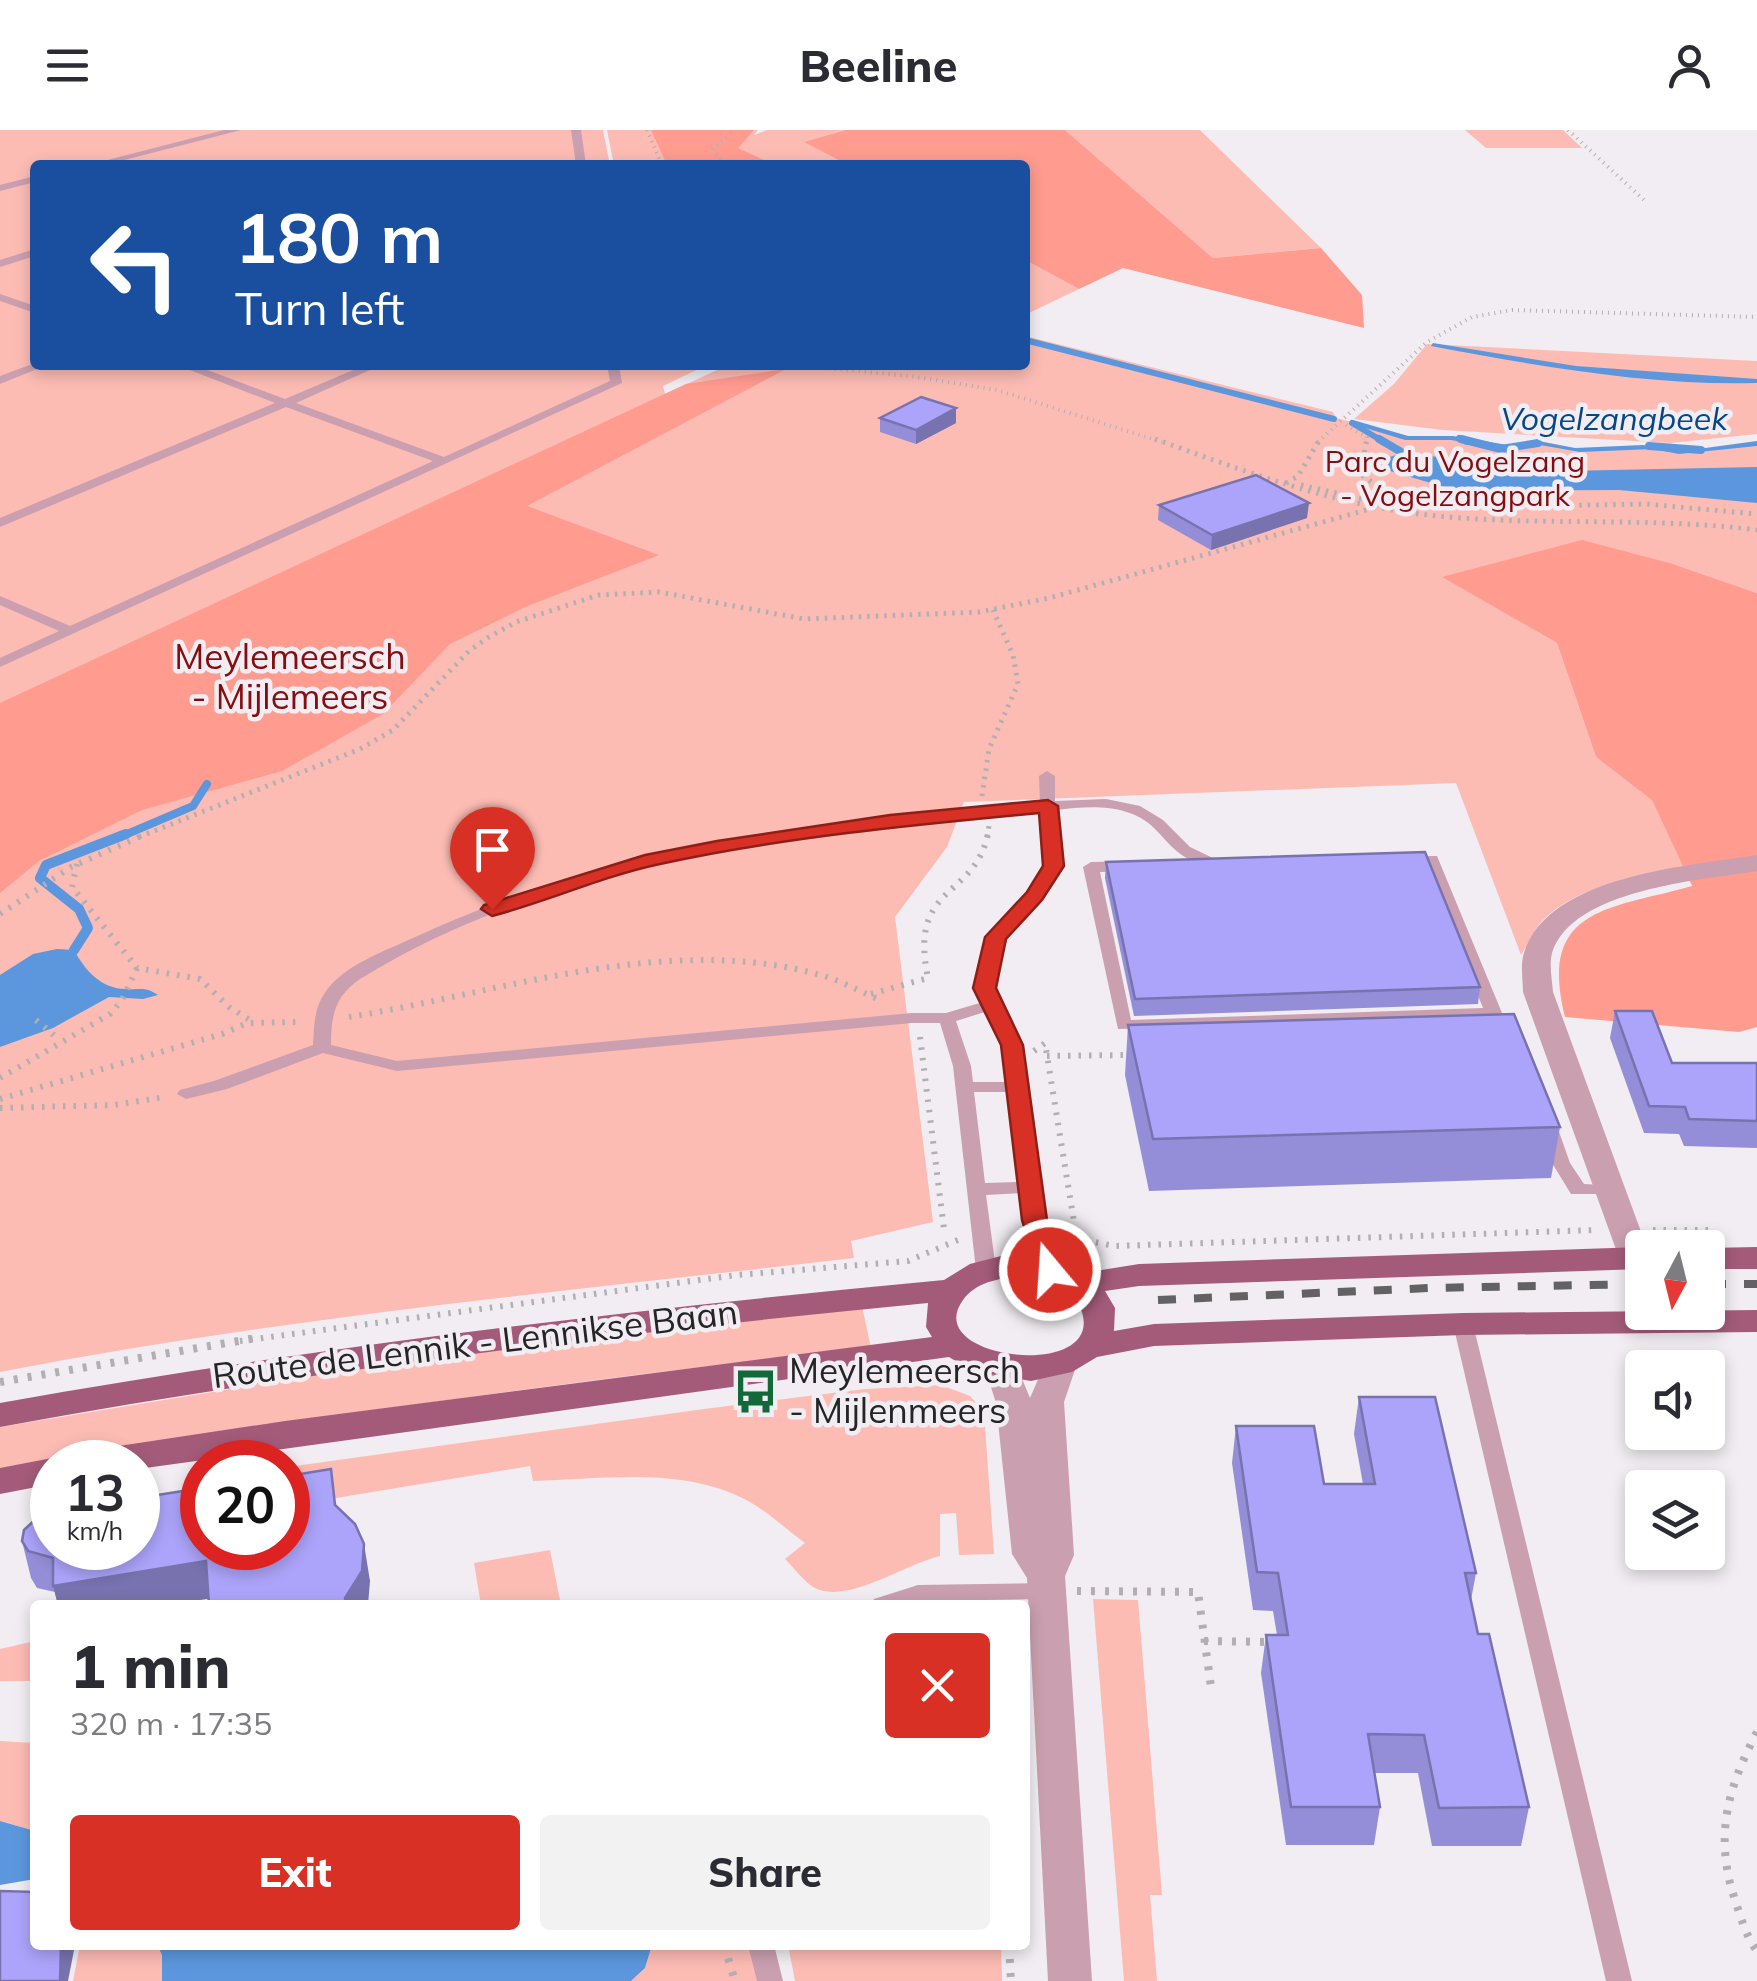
<!DOCTYPE html>
<html lang="en">
<head>
<meta charset="utf-8">
<style>
  :root { --surface:#fff; --page:#f2f2f3; --text:#2b2b33; --muted:#7c7c81; --accent:#d93025 }
  body { margin:0; font-family:Mulish,sans-serif; background:var(--page); color:var(--text); height:100vh; display:flex; flex-direction:column; font-size:38px; white-space:nowrap }
  * { box-sizing:border-box; margin:0 }
  p { font-size:32px; color:var(--muted) }
  .icon { flex:none; width:55px; height:55px; fill:none; stroke:currentColor; stroke-width:2; stroke-linecap:round; stroke-linejoin:round }
  .map { position:relative; flex:1; overflow:hidden }
  .details { position:absolute; left:30px; top:1470px; width:1000px; height:350px; display:flex; flex-direction:column; background:var(--surface); border-radius:10px; box-shadow:0 5px 15px #0003 }
  .details>* { flex:none }
  .banner { position:absolute; left:30px; top:30px; width:1000px; height:210px; border-radius:10px; box-shadow:0 5px 15px #0003; background:#1a4fa0; color:#fff; overflow:hidden }
  .needle { width:65px; rotate:187deg }
  .fabs { position:absolute; left:1625px; top:1100px; display:grid; gap:20px }
  .fabs a { display:grid; place-items:center; width:100px; height:100px; border-radius:10px; background:var(--surface); box-shadow:0 5px 15px #0003; font-size:50px }
  .speed { position:absolute; left:30px; top:1310px; display:flex; gap:20px; font-size:50px; font-weight:700; text-align:center }
  .speed>* { display:grid; place-content:center; width:130px; height:130px; border-radius:50%; background:var(--surface); box-shadow:0 5px 15px #0003; line-height:1 }
  .speed small { font-size:25px; font-weight:400 }
  .speed .limit { border:15px solid #d22; background:#fff; color:#111 }
  .pin { position:absolute; display:grid; place-items:center; width:85px; height:85px; color:#fff; margin:-102px -42px; border-radius:50% 50% 50% 0; rotate:-45deg; box-shadow:0 0 10px #0007 }
  .pin .icon { rotate:45deg }
  .me { position:absolute; width:110px; margin:-55px; rotate:342deg; stroke-linejoin:round; filter:drop-shadow(0 0 8px #0008) }
  .turn { display:flex; align-items:center; gap:35px; height:210px; padding:0 40px; font-size:45px }
  .turn .icon { width:130px; height:130px; stroke-width:2.5 }
  .turn b { display:block; font-size:70px; line-height:85px }
  .round { display:grid; place-items:center; flex:none; width:105px; height:105px; border-radius:10px; background:var(--page) }
  .overview { display:flex; align-items:center; justify-content:space-between; height:170px; padding:0 40px }
  h1 { font-size:60px; font-weight:800; line-height:75px }
  .action { display:flex; gap:20px; margin-top:auto; padding:20px 40px }
  .action a { flex:1; height:115px; border-radius:10px; background:var(--accent); color:#fff; font-size:40px; font-weight:800; line-height:115px; text-align:center }
  .action a+a { background:var(--page); color:var(--text) }
  header { display:flex; justify-content:space-between; align-items:center; height:130px; padding:0 40px; background:var(--surface); font-size:45px; font-weight:800 }
  .map>svg:first-child { display:block }
</style>
</head>
<body>
<header><svg class="icon" aria-label="menu" viewBox="0 0 24 24"><path d="M4 6h16M4 12h16M4 18h16"/></svg>Beeline<svg class="icon" aria-label="person" viewBox="0 0 24 24"><circle cx="12" cy="8" r="4"/><path d="M4 21q1-7 8-7t8 7"/></svg></header>
<div class="map">
<svg width="1757" height="1851" viewBox="0 0 1757 1851">
  <rect width="100%" height="100%" fill="#f1edf2"/>
  <g fill="#fcbcb4">
    <path d="M0 0H603L610 35H35V235H707L663 256 665 264 728 235 795 239 762 235H1025V206L1333 282 1336 288 1408 306 1458 307 1510 316 1541 311 1577 319 1648 316 1678 322 1757 312V463L1673 434 1443 447 1557 513 1596 627 1652 669 1684 739C1638 746 1577 755 1542 791 1534 800 1528 814 1521 825L1456 653 964 672 947 717 895 787 933 1092 851 1111 854 1128C569 1161 282 1187 0 1242Z"/>
    <polygon points="607,0 758,0 754,5 767,0 844,0 805,12 848,35 776,35 732,16 769,35 614,35"/>
    <polygon points="1065,0 1200,0 1321,118 1213,128"/>
    <polygon points="1465,0 1563,0 1582,18 1486,18"/>
    <polygon points="1025,130 1079,159 1025,185"/>
    <polygon points="1427,214 1757,231 1757,304 1670,313 1443,300 1354,289 1394,254"/>
    <path d="M862 1176 871 1218C579 1249 289 1290 0 1341V1297L395 1232Z"/>
    <path d="M941 1255 970 1266 984 1282 994 1424 959 1425 956 1383 940 1384V1426C905 1434 845 1476 813 1457 803 1450 794 1438 785 1429L805 1413C786 1399 768 1382 748 1371 684 1336 603 1349 533 1351L530 1336 288 1376V1337L704 1279 865 1259Z"/>
    <polygon points="550,1420 561,1475 481,1475 474,1433"/>
    <polygon points="1093,1469 1138,1470 1162,1765 1150,1765 1157,1851 1124,1851"/>
    <polygon points="35,1511 35,1551 0,1551 0,1519"/>
    <polygon points="0,1611 35,1613 35,1701 0,1691"/>
    <polygon points="80,1815 157,1815 162,1825 162,1851 73,1851"/>
    <polygon points="652,1815 750,1815 758,1851 631,1851 645,1838"/>
    <polygon points="788,1815 1001,1815 1002,1851 795,1851"/>
  </g>
  <g fill="#ff9b8f">
    <polygon points="651,0 754,0 738,18 776,35 667,35"/>
    <polygon points="845,0 1065,0 1213,128 1321,118 1362,165 1364,198 1123,138 1079,159 1025,130 1025,35 848,35 804,12"/>
    <polygon points="786,239 527,376 659,425 525,477 450,514 383,584 282,641 142,680 39,731 0,763 0,573 686,254"/>
    <path d="M1582 410 1673 434 1757 463V897L1739 902 1565 887C1537 776 1612 779 1692 756L1652 670 1596 627 1557 513 1442 447Z"/>
  </g>
  <g fill="#5c97de">
    <path d="M1433 213 1576 236 1757 249V253C1649 256 1537 236 1431 216Z"/>
    <polygon points="1353,290 1408,306 1453,306 1508,315 1538,311 1575,318 1643,315 1683,321 1757,311 1757,316 1679,324 1653,319 1580,322 1540,315 1502,319 1451,310 1405,310 1349,293"/>
    <polygon points="1403,323 1564,341 1757,337 1757,373 1619,360 1458,361 1390,341 1386,328"/>
    <path d="M57 819 74 820C85 840 101 859 126 859 140 860 145 856 158 865L143 869 109 867 53 898 0 917V845L33 824Z"/>
    <polygon points="0,1691 35,1701 35,1749 0,1755"/>
    <polygon points="157,1815 652,1815 645,1838 631,1851 162,1851 162,1825"/>
  </g>
  <g fill="none" stroke-linecap="round" stroke-linejoin="round">
    <g stroke="#5c97de" stroke-width="6">
      <polyline points="1025,210 1334,289"/>
      <polyline points="1352,293 1384,312"/>
      <polyline points="1459,308 1467,312"/>
    </g>
    <g stroke="#5c97de" stroke-width="8">
      <polyline points="1379,309 1403,323"/>
      <polyline points="1461,309 1501,319 1538,313"/>
      <polyline points="1649,316 1701,320"/>
      <polyline points="120,707 193,676 207,654"/>
    </g>
    <polyline stroke="#5c97de" stroke-width="10" points="74,820 88,798 79,779 40,748 46,735 126,704"/>
    <g stroke="#b2afb3" stroke-width="4" stroke-dasharray="1 5" stroke-linecap="butt">
      <polyline points="647,0 662,35"/>
      <polyline points="1568,0 1644,70"/>
      <polyline points="723,35 713,19 734,0"/>
      <polyline points="793,235 910,246 997,260 1162,312"/>
      <polyline points="1346,295 1367,307 1366,312"/>
      <polyline points="1318,312 1427,212 1472,187 1512,180 1757,187"/>
    </g>
    <g stroke="#b2afb3" stroke-width="5" stroke-dasharray="2.5 6" stroke-linecap="butt">
      <path d="M1155 309C1244 341 1334 375 1428 385 1537 397 1647 386 1757 400"/>
      <polyline points="1361,339 1367,309"/>
      <polyline points="1361,339 1359,343 1405,375"/>
      <polyline points="1361,339 1385,337"/>
      <polyline points="1286,353 1298,346 1320,309"/>
      <polyline points="1301,355 1385,374 1438,378 1646,374 1757,384"/>
      <polyline points="982,666 989,619 1018,554 1013,525 993,480"/>
      <polyline points="139,707 360,619 393,600 469,521 489,507 516,492 599,465 659,462 804,489 979,482 1049,468 1388,374"/>
      <polyline points="987,707 989,696"/>
    </g>
    <g stroke="#b2afb3" stroke-width="6" stroke-dasharray="2.5 8" stroke-linecap="butt">
      <polyline points="77,734 72,757 137,838 200,849 229,877 253,892"/>
      <polyline points="0,784 71,737 146,704"/>
      <path d="M871 864 928 848C908 753 974 770 988 704"/>
      <path d="M349 887C500 863 664 803 817 844 838 849 859 861 880 870"/>
      <polyline points="36,890 60,910"/>
      <polyline points="920,907 944,1099"/>
      <polyline points="1034,921 1045,913 1074,1092"/>
      <polyline points="1047,926 1130,925"/>
      <polyline points="0,948 110,884 122,870 137,838"/>
      <polyline points="0,969 222,904 247,893 302,892"/>
      <polyline points="0,978 114,975 165,967"/>
      <polyline points="1653,1100 1711,1100"/>
      <polyline points="1065,1106 1114,1116 1596,1100"/>
      <polyline points="240,1211 737,1145 908,1131 958,1110"/>
    </g>
    <g stroke="#b2afb3" stroke-width="8" stroke-dasharray="4 10" stroke-linecap="butt">
      <polyline points="0,1252 256,1208"/>
      <polyline points="1077,1461 1198,1462 1212,1564"/>
      <polyline points="1204,1511 1272,1512"/>
      <path d="M1757 1602C1727 1659 1714 1707 1735 1770 1741 1788 1746 1806 1757 1821"/>
      <polyline points="724,1815 735,1851"/>
      <polyline points="1009,1815 1011,1851"/>
    </g>
    <g fill="#ca9faf" fill-rule="evenodd">
      <polygon points="224,0 241,0 105,35 88,35"/>
      <polygon points="571,0 581,0 586,35 576,35"/>
      <polygon points="35,46 35,52 0,61 0,55"/>
      <polygon points="35,119 35,126 0,137 0,130"/>
      <polygon points="0,164 35,176 35,183 0,171"/>
      <polygon points="35,233 47,235 0,254 0,246"/>
      <polygon points="177,235 194,235 285,269 365,235 381,235 296,273 444,327 610,251 607,235 619,235 622,253 0,537 0,528 59,501 0,475 0,466 70,496 433,331 286,277 0,397 0,388 275,273"/>
      <path d="M1047 641 1055 646V671L1106 669 1140 676 1163 690 1190 717 1215 729 1437 726 1502 883 1493 888 1118 899 1083 737 1091 732 1191 730C1175 723 1167 711 1155 699 1129 673 1090 676 1056 680L1062 736 1041 768 1003 808 993 858 1021 915 1044 1090 1061 1140 1051 1146C1033 1139 1025 1083 1022 1063L986 1065 996 1140 986 1146 976 1140 953 936 940 893H912L397 941 323 923 227 959 186 969 177 964 180 960 214 951 313 915C314 898 314 879 324 864 343 835 383 822 413 808 610 716 825 688 1040 672L1039 646ZM1041 681 1046 736 1029 762 987 807 977 858 983 872 946 883H912L397 931 331 915C331 885 335 866 360 849 557 727 815 699 1041 681ZM1425 734 1483 878 1131 890 1100 742ZM988 881 1003 915 1008 952H973L971 936 956 891ZM974 962H1009L1021 1052 985 1053Z"/>
      <polygon points="1549,993 1558,999 1570,1033 1584,1054 1617,1056 1619,1060 1617,1064 1571,1064 1552,1033 1540,999"/>
      <polygon points="1463,1187 1470,1189 1473,1194 1632,1851 1606,1851 1453,1194 1456,1189"/>
      <polygon points="1048,1453 1056,1455 1059,1461 1056,1467 1048,1469 919,1471 907,1475 871,1475 874,1469 918,1455"/>
      <polygon points="748,1815 774,1815 783,1851 757,1851"/>
    </g>
    <g fill="#ca9faf" fill-rule="evenodd">
      <path d="M1757 725V741C1702 750 1572 759 1552 823 1549 835 1552 849 1553 862L1647 1118H1642V1136H1622L1523 862C1523 850 1520 835 1524 823 1548 745 1689 736 1757 725Z"/>
      <polygon points="1060,1222 1072,1226 1077,1234 1064,1272 1074,1425 1065,1446 1092,1851 1048,1851 1027,1448 1012,1424 996,1273 984,1235 989,1227 1001,1223 1013,1227 1030,1268 1048,1226"/>
    </g>
    <g fill="#a45b7a" fill-rule="evenodd">
      <path d="M1642 1117V1139L1139 1156 1105 1161 1115 1178 1114 1201 1154 1194 1463 1183 1757 1180V1202L1463 1205 1154 1216 1097 1227 1072 1242 1031 1251 972 1241 949 1227 138 1339V1332H81L86 1323 99 1319 285 1291 932 1207 926 1197 928 1173C617 1203 307 1241 0 1297V1273C313 1217 627 1180 944 1150L970 1134 1001 1126 1040 1128 1083 1143 1139 1134ZM1020 1147 1047 1152 1077 1171C1123 1253 917 1233 963 1170 976 1152 1000 1148 1020 1147Z"/>
      <polygon points="1757,1117 1757,1139 1708,1139 1707,1118"/>
      <polygon points="52,1328 65,1332 52,1332 52,1354 0,1364 0,1338"/>
    </g>
    <g stroke="#626163" stroke-width="8" stroke-dasharray="18 18" stroke-linecap="butt">
      <polyline points="1708,1154 1757,1154"/>
      <polyline points="1158,1170 1430,1158 1642,1154"/>
    </g>
  </g>
  <g fill="#948dd7">
    <polygon points="880,288 956,293 916,314 880,302"/>
    <polygon points="1159,375 1307,388 1211,420 1158,390"/>
    <polygon points="1106,732 1480,857 1478,874 1134,886 1105,748"/>
    <polygon points="1615,881 1672,933 1757,933 1757,1018 1684,1016 1679,1004 1644,1003 1610,908"/>
    <polygon points="1128,895 1560,997 1551,1048 1149,1061 1125,945"/>
    <polygon points="1359,1267 1476,1443 1471,1470 1478,1504 1529,1677 1521,1716 1432,1716 1418,1643 1374,1643 1380,1677 1374,1715 1286,1715 1261,1543 1266,1505 1277,1505 1273,1481 1253,1480 1232,1333 1236,1296 1324,1354 1363,1354 1354,1304"/>
    <polygon points="337,1377 370,1451 208,1468 58,1475 55,1462 37,1458 31,1448 22,1411"/>
  </g>
  <g fill="#7873af">
    <polygon points="956,278 956,293 916,314 916,300"/>
    <polygon points="1309,373 1307,388 1211,420 1212,405"/>
    <polygon points="364,1414 370,1451 368,1475 346,1475 345,1468"/>
    <polygon points="206,1431 213,1468 169,1475 58,1475 53,1456"/>
    <polygon points="61,1815 75,1815 68,1851 60,1851"/>
  </g>
  <g fill="#aca4fa" stroke="#7873af" stroke-width="2.5">
    <polygon points="921,267 956,278 916,300 880,288"/>
    <polygon points="1256,345 1309,373 1212,405 1159,375"/>
    <polygon points="1425,722 1480,857 1135,869 1106,732"/>
    <polygon points="1615,881 1652,881 1672,933 1757,933 1757,991 1689,989 1685,977 1649,976"/>
    <polygon points="1514,884 1560,997 1153,1009 1128,895"/>
    <polygon points="1359,1267 1435,1267 1476,1443 1465,1443 1478,1504 1489,1504 1529,1677 1439,1678 1424,1605 1368,1604 1380,1677 1291,1677 1266,1505 1288,1505 1278,1443 1257,1442 1236,1296 1314,1296 1324,1354 1375,1354"/>
    <polygon points="331,1339 335,1375 355,1394 364,1414 362,1441 345,1468 346,1475 209,1475 206,1431 53,1456 53,1428 28,1421 22,1411 24,1400 39,1386 52,1382 52,1418 138,1418 138,1368 202,1358 202,1418 288,1418 288,1346"/>
    <polygon points="0,1761 35,1762 35,1815 61,1815 60,1851 0,1851"/>
  </g>
  <path fill="#d93025" stroke="#8d1f18" stroke-width="2.5" d="M1048 670 1058 676 1064 736 1042 770 1006 809 996 858 1023 915 1047 1090 1063 1140 1050 1148 1038 1140 1022 1090 1001 915 973 858 985 807 1027 762 1043 736 1039 683C912 695 784 707 660 734 603 746 549 771 492 786L481 779 484 775 645 725 717 711 890 685Z"/>
  <defs>
    <symbol id="bus-bare" viewBox="-9 -9 18 18"><path d="M-5-6H5V4H4V6H2V4H-2V6H-4V4H-5ZM-3.5-4V0h7V-4ZM-3.5 1.2v1.5H-2V1.2ZM2 1.2v1.5H3.5V1.2Z" fill="#13683a" stroke="#f1edf2" stroke-width="2.5" paint-order="stroke"/></symbol>
  </defs>
  <g fill-rule="evenodd">
    <use href="#bus-bare" x="724" y="1230" width="63" height="63"/>
  </g>
  <g text-anchor="middle" stroke-width="9" stroke-linejoin="round" paint-order="stroke">
    <g font-size="30" fill="#850c0f" stroke="#f1edf2">
      <text x="1455" y="342">Parc du Vogelzang<tspan x="1455" dy="34">- Vogelzangpark</tspan></text>
    </g>
    <g font-size="32" font-style="italic" fill="#054786" stroke="#f1edf2">
      <text x="1614" y="300">Vogelzangbeek</text>
    </g>
    <g font-size="35" fill="#850c0f" stroke="#f1edf2">
      <text x="290" y="539">Meylemeersch<tspan x="290" dy="40">- Mijlemeers</tspan></text>
    </g>
    <g font-size="35" fill="#252426" stroke="#f1edf2">
      <text transform="translate(475 1214) rotate(-7)" y="12">Route de Lennik - Lennikse Baan</text>
    </g>
    <g font-size="35" fill="#252426" stroke="#f1edf2" text-anchor="start">
      <text x="789" y="1253">Meylemeersch<tspan x="789" dy="40">- Mijlenmeers</tspan></text>
    </g>
  </g>
</svg>
<div class="fabs">
<a><svg class="needle" viewBox="-14 -14 28 28"><path d="M0-13l5 13h-10z" fill="#e53935"/><path d="M0 13l5-13h-10z" fill="#7c7c81"/></svg></a>
<a><svg class="icon" aria-label="sound" viewBox="0 0 24 24"><path d="M4 9h4l5-4v14l-5-4H4zM17 9q2 3 0 6"/></svg></a>
<a><svg class="icon" aria-label="layers" viewBox="0 0 24 24"><path d="M12 4l9 5-9 5-9-5zM3 14l9 5 9-5"/></svg></a>
</div>
<div class="speed"><div>13<small>km/h</small></div><div class="limit">20</div></div>
<div class="pin" style="left:492px;top:779px;background:#d93025"><svg class="icon" aria-label="arrive" viewBox="0 0 24 24"><path d="M6 21V4h12l-3 4 3 4H6"/></svg></div>
<svg class="me" style="left:1050px;top:1140px" viewBox="-20 -20 40 40"><circle r="17" fill="#d93025" stroke="#fff" stroke-width="3"/><path d="M0-11L8 9 0 5-8 9z" fill="#fff"/></svg>
<div class="banner">
<div class="turn"><svg class="icon" aria-label="left" viewBox="0 0 24 24"><path d="M17 20v-9H6M10 6l-5 5 5 5"/></svg><div><b>180 m</b>Turn left</div></div>
</div>
<section class="details">
<div class="overview"><div><h1>1 min</h1><p>320 m · 17:35</p></div><a class="round" style="background:#d93025;color:#fff"><svg class="icon" aria-label="close" viewBox="0 0 24 24"><path d="M6 6l12 12M18 6L6 18"/></svg></a></div>
<div class="action"><a>Exit</a><a>Share</a></div>
</section>
</div>
</body>
</html>
